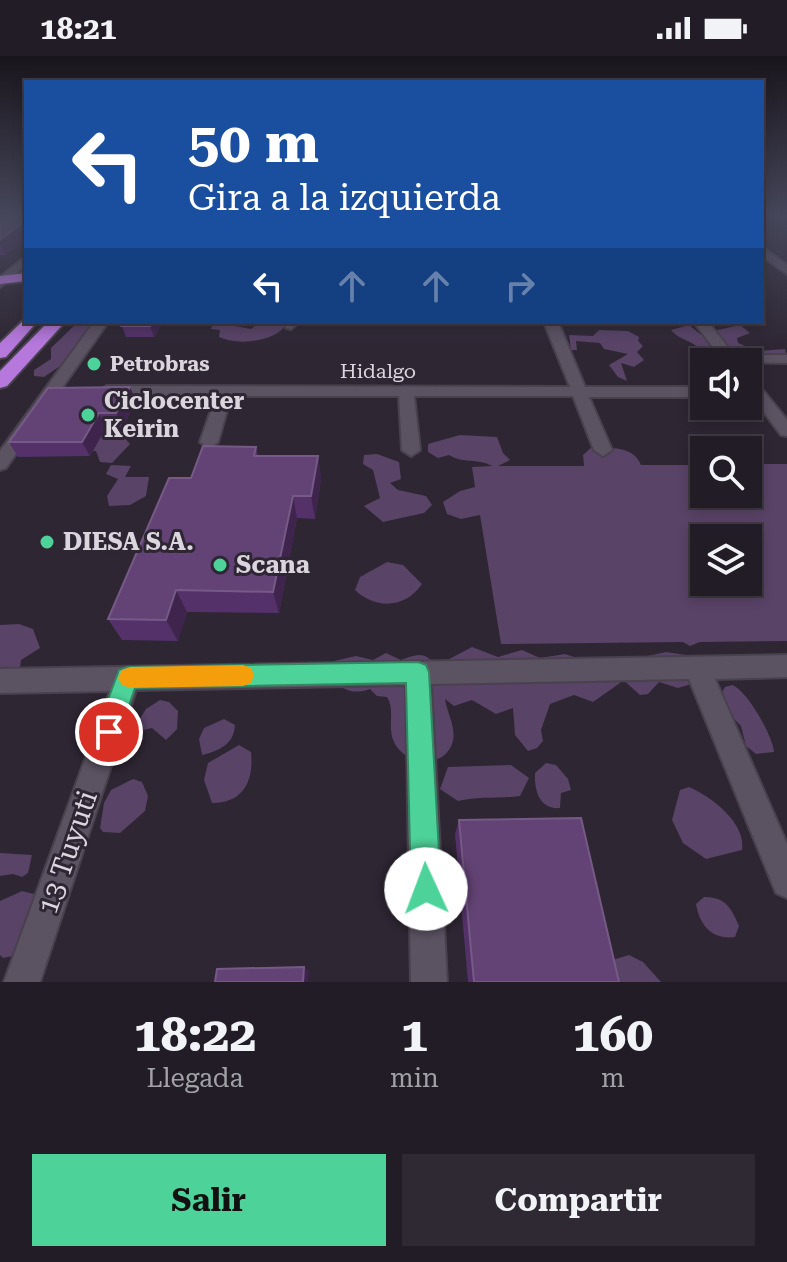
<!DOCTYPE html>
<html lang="es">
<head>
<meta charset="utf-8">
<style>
  :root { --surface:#221c26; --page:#2e2932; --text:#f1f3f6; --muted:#a2a1a7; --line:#3f3a43; --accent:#4dd39a }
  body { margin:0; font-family:"Roboto Serif",serif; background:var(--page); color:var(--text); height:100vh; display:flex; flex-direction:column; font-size:30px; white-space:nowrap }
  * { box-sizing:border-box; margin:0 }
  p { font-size:26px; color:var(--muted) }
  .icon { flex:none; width:44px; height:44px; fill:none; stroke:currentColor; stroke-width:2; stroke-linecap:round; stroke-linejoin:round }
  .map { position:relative; height:926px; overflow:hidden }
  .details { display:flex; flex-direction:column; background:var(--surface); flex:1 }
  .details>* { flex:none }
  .banner { position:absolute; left:24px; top:24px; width:740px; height:244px; border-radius:0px; box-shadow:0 4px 12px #0003,0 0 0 2px var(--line); background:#1a4fa0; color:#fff; overflow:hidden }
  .fabs { position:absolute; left:690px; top:292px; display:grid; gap:16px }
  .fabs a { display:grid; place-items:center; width:72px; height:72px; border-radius:0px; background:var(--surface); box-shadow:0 4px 12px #0003,0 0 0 2px var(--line); font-size:40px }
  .pin { position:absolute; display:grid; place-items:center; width:68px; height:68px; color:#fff; margin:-34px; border:4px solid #fff; border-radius:50%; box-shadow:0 2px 8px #0007 }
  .me { position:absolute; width:88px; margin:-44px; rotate:358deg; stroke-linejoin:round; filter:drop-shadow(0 0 6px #0008) }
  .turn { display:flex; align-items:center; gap:28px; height:168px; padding:0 32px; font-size:36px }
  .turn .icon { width:104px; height:104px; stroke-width:2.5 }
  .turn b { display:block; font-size:56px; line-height:68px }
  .lanes { display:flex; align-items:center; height:76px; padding:0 32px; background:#0003; justify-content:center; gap:40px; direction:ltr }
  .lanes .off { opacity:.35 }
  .eta { display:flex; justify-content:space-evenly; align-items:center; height:136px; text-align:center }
  .eta b { font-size:48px; font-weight:700; line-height:56px }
  .cta { display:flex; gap:16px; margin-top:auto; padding:16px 32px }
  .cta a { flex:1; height:92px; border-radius:0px; background:var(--accent); color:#111; font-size:32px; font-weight:700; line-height:92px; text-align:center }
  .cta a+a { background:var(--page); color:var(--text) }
  .status { display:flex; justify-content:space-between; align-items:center; height:56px; padding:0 40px; background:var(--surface); direction:ltr }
  .status svg { height:22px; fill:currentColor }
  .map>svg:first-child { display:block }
</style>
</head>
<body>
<div class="status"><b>18:21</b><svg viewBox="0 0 49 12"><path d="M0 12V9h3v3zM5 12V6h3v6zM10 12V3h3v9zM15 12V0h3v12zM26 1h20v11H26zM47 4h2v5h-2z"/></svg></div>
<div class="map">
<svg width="787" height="926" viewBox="0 0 787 926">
  <rect width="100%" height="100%" fill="#2e2633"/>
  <g fill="#594367" fill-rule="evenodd">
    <polygon points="78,266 95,266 66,306 44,321 34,320 34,314 51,303 51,292"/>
    <path d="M214 266 251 273 260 266 287 268C275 286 238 290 219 281L220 274 211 273Z"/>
    <path d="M689 269 700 278 740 269 750 277 737 282 738 287 757 295 785 293 787 302 705 298C691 282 680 285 671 274Z"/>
    <polygon points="599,274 628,275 639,281 638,285 643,290 637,296 644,304 634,311 621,307 627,325 618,321 609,309 628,298 604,293 600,287 576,285 577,294 571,294 569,279 593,280"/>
    <polygon points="103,373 104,380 122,379 130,388 112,407 100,406 96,395 84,395"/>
    <path d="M460 379 497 381 503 397 510 404 498 410H584L583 399 592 391C610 392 634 390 641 409H704V438H748V408H787V585L700 586 690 590 683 586 501 588 480 459 461 463 447 458 443 446 460 435 475 431 472 411 492 410C478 402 464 408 449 399L438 402 428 396V388ZM704 482H748V526H704Z"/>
    <polygon points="377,398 399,406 401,423 390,427 398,434 426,440 432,449 424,457 383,466 364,450 380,442 373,414 363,408 364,399"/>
    <polygon points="111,409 131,410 125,421 149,421 146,440 130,449 109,450 107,440 118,423 106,418"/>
    <path d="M387 506 403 509 422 528C406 552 376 554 355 534L360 521Z"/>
    <polygon points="19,568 33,573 40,592 21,604 19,620 0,632 0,569"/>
    <path d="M472 591 498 601 522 594 540 602 565 598 583 604H610L620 627 593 646 574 639 550 648 541 674 543 685 537 692 528 695 515 679 513 652 496 658 472 644 454 650 445 643C447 657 456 671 453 685 446 713 407 710 395 688 386 672 396 655 387 641L377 640 370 633C345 642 334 626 321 608L356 600 373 604 386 597 401 604C417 598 425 595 436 610Z"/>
    <polygon points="666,596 686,599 698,613 695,627 678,632 659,626 648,638 640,639 621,622 634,603"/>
    <path d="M732 629C747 634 773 680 774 696L756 698 746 690 741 670 717 645 725 631Z"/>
    <polygon points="160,644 169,646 178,655 177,673 166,684 152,672 136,676 134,672 146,653"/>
    <path d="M224 663 235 669C234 689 218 695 202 699L199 683 204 672Z"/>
    <path d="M239 689 251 696C254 724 244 747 212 747L204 724 208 707Z"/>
    <path d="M546 707 556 709 568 723 571 734 561 737 560 752C540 754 534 735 535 717Z"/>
    <path d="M511 709 529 722 520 740C499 743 479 740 458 745L440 733 448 711Z"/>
    <polygon points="133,723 142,726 148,740 145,755 120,777 103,776 100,772 104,747 111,734"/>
    <path d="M689 731C712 741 746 767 742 794L706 803 683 787 672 764 680 734Z"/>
    <polygon points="0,797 32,799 28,817 22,821 13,818 0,820"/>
    <polygon points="22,835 38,839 33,896 3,902 0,899 0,845"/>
    <path d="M704 841C726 841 731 852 739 870L735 881C712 884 700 870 696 848Z"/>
    <polygon points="629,899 643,906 661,926 590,926 606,906"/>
  </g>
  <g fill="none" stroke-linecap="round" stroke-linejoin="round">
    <defs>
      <g id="minor">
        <polygon points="762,191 787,209 787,218 762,200"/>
        <polygon points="26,200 26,209 0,231 0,221"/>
        <polygon points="94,266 108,266 6,412 0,414 0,395"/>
        <polygon points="285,266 299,266 291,273 286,272"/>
        <polygon points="544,266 558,266 585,331 704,331 704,341 589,341 612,394 603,400 594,394 573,340 414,340 420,394 411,400 402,394 399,340 231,340 218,386 209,392 200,386 216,340 107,340 99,335 107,330 570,331"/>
        <polygon points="694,266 708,266 734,299 787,299 787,307 724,306"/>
        <polygon points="748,320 753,322 787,364 787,380 781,379 748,335"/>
        <polygon points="787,599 787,621 715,623 787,788 787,842 776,837 689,623 431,628 447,926 411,926 406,629 136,634 40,926 4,926 110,635 0,637 0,613"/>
      </g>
      <g id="highway">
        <polygon points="26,217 26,225 0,228 0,220"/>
        <polygon points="26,262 26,266 37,266 6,301 0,302 0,287"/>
        <polygon points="48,266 65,266 7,330 0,332 0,315"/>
      </g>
    </defs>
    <use href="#minor" stroke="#49424e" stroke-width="4"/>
    <use href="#highway" stroke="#49424e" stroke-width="4"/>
    <use href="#minor" fill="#5b5262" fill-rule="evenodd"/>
    <use href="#highway" fill="#b778de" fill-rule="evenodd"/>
  </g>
  <g fill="#543169">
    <polygon points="9,161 26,161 26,182 6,199 0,199 0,163 10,163"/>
    <polygon points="163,266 154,281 126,281 122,270"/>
    <polygon points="130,331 136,345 123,371 106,372 90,400 18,401 9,386"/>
    <polygon points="256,391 258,400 318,400 321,423 315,463 297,462 279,557 187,556 178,585 122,584 108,563 191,422"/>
    <polygon points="459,764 619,926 468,926 455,778"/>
  </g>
  <g fill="#3f254e">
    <polygon points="26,163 26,182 6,199 0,187 0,184"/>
    <polygon points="153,266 163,266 154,281 150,270"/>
    <polygon points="130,331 136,345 123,371 116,357"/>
    <polygon points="99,357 106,372 90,400 82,386"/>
    <polygon points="318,400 321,423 315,463 311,440"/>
    <polygon points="293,440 297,462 279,557 273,536"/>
    <polygon points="176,534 187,556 178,585 166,564"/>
    <polygon points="304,911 309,915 308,926 303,926"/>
  </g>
  <g fill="#634375" stroke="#765a86" stroke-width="2">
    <polygon points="22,161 26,161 26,163 0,184 0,163 22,164"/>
    <polygon points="125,266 153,266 150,270 122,270"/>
    <polygon points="130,331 116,357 99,357 82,386 9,386 48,332"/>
    <polygon points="203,390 256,391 254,400 318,400 311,440 293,440 273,536 176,534 166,564 108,563 169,422 191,422"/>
    <polygon points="581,762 619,926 474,926 459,764"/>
    <polygon points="304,911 303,926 215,926 217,913"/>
  </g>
  <linearGradient id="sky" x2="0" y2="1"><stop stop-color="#19151c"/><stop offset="0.55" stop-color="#46475b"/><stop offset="1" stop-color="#46475b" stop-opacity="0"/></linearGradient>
  <rect width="787" height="291" fill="url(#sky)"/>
  <polygon fill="#4dd39a" stroke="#328964" stroke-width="2" points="418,606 426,609 429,616 441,833 436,843 426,848 416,843 411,833 406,627 135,632 117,685 109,688 100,685 96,676 119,614 127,611"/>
  <polygon fill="#f59e0b" points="243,609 251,612 254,619 251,627 243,630 130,632 122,629 118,622 122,614 130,611"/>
  <g fill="#4dd39a" stroke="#2e2633" stroke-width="3">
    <circle cx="94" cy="308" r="8"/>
    <circle cx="88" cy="359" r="8"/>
    <circle cx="47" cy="486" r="8"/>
    <circle cx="220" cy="509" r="8"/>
  </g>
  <g text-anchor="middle" stroke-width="6" stroke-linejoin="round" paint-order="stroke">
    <g font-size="20" font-weight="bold" fill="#dbd5de" stroke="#2e2633" text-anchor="start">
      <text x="110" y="315">Petrobras</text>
    </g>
    <g font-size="20" fill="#dbd5de" stroke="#2e2633">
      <text x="378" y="322">Hidalgo</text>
    </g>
    <g font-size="24" font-weight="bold" fill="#dbd5de" stroke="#2e2633" text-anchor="start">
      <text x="104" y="353">Ciclocenter<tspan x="104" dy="28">Keirin</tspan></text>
      <text x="63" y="494">DIESA S.A.</text>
      <text x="236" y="517">Scana</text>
    </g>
    <g font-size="28" fill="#dbd5de" stroke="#2e2633">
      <text transform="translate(67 796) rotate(-71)" y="10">13 Tuyuti</text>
    </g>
  </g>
</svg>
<div class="fabs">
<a><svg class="icon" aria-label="sound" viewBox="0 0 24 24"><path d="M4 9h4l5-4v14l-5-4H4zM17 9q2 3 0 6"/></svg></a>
<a><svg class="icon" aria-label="search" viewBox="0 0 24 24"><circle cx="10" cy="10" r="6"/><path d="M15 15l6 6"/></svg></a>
<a><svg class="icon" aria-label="layers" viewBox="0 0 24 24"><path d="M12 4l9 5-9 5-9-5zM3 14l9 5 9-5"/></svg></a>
</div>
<div class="pin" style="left:109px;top:676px;background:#d93025"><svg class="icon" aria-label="arrive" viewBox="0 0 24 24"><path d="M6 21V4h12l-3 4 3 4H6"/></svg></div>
<svg class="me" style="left:426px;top:833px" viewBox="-20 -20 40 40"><circle r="19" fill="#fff"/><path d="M0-13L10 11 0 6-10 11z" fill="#4dd39a"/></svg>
<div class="banner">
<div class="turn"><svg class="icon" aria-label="left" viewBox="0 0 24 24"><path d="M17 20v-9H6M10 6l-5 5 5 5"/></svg><div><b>50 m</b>Gira a la izquierda</div></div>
<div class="lanes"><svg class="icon" aria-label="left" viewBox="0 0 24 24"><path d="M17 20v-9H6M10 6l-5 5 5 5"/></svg><svg class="icon off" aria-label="ahead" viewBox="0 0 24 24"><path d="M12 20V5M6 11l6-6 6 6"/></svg><svg class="icon off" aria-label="ahead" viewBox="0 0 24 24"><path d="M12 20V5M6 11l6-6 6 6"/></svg><svg class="icon off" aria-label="right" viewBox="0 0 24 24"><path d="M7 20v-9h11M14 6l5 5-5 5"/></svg></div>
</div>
</div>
<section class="details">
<div class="eta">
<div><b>18:22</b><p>Llegada</p></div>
<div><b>1</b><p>min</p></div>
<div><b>160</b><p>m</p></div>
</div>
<div class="cta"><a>Salir</a><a>Compartir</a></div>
</section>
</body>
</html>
